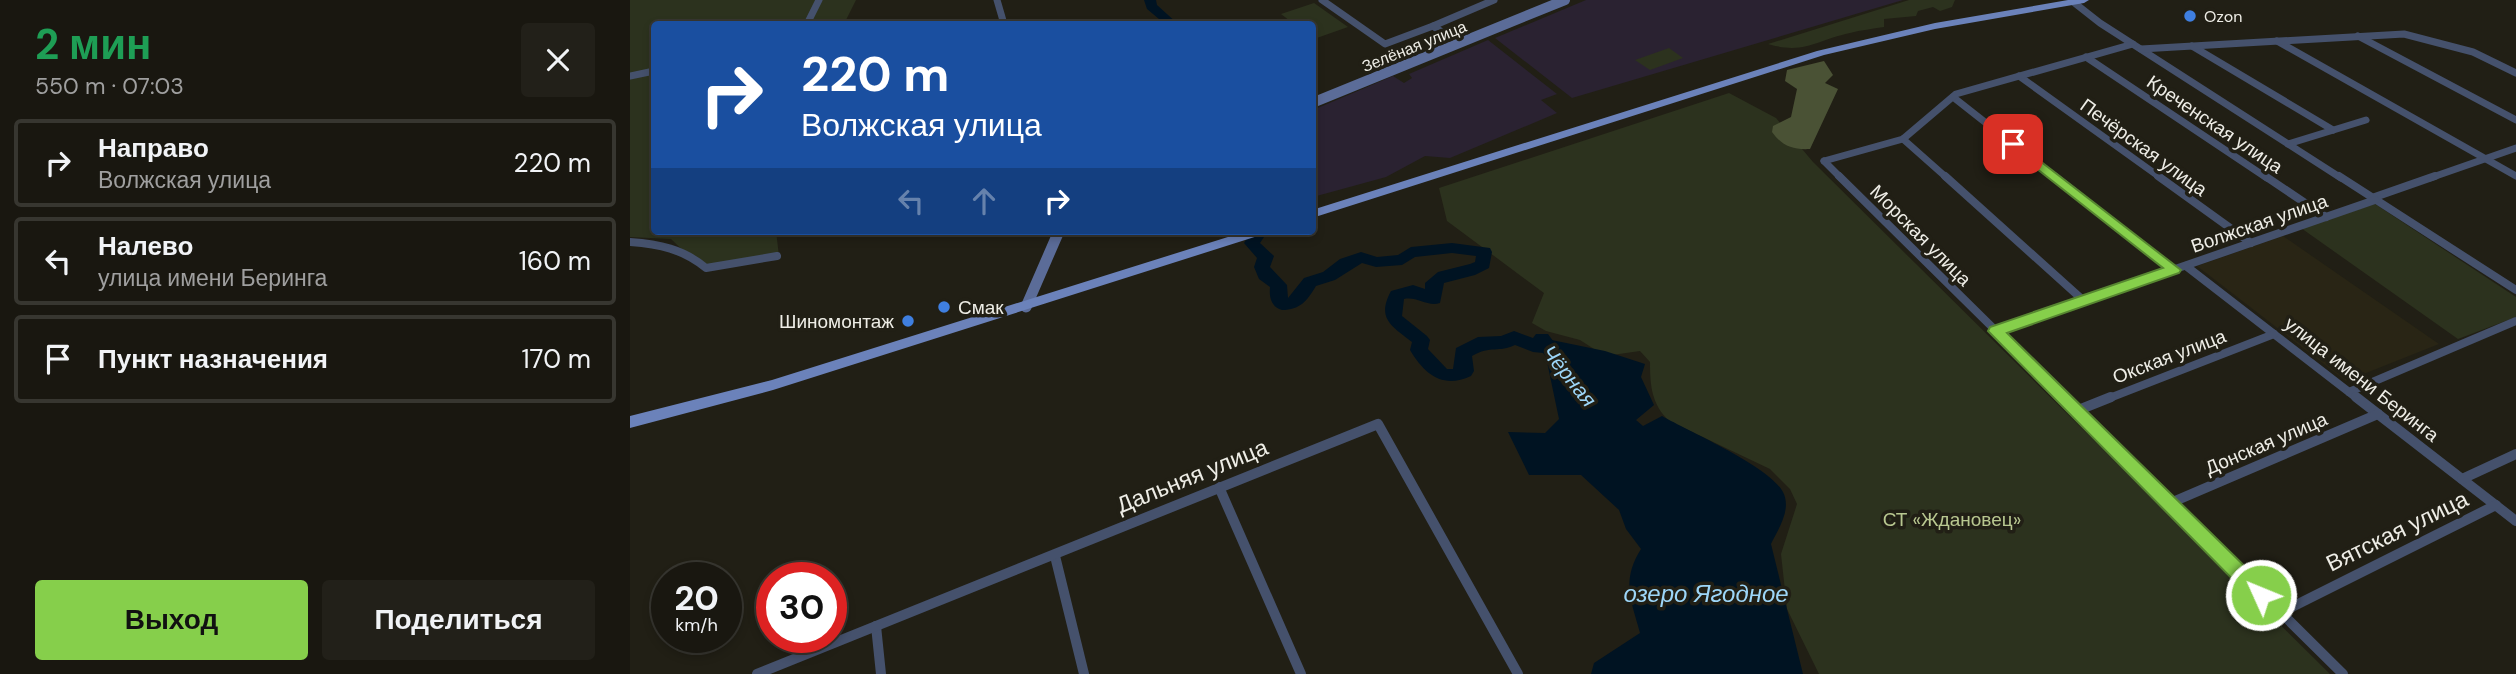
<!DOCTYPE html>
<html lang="ru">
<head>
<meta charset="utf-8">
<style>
  :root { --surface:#191710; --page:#222019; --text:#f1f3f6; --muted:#9f9f9f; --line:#373630; --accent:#86cf4b }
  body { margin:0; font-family:"DM Sans",sans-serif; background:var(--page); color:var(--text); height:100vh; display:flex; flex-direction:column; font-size:26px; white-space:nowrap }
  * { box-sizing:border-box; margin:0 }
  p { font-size:23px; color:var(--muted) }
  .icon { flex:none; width:38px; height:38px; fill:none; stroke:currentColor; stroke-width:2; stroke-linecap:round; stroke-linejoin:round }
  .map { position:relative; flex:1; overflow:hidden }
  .side { display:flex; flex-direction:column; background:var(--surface); width:630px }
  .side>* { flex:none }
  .banner { position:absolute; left:21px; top:21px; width:665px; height:214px; border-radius:7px; box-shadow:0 4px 10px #0003,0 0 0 2px var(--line); background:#1a4fa0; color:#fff; overflow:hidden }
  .speed { position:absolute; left:21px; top:562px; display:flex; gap:14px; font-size:35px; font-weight:700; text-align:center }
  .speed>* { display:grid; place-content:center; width:91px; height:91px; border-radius:50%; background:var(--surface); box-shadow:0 4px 10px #0003,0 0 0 2px var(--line); line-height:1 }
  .speed small { font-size:18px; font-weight:400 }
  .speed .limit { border:10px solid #d22; background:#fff; color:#111 }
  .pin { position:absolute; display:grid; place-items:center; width:60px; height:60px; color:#fff; margin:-30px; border-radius:14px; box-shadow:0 4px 10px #0006 }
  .me { position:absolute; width:77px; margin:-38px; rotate:314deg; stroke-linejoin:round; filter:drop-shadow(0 0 5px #0008) }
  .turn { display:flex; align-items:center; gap:24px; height:147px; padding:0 35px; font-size:32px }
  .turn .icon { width:91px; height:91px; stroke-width:2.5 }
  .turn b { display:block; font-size:49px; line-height:60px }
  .lanes { display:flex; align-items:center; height:66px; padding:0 35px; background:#0003; justify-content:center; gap:35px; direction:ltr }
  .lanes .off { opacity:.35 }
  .round { display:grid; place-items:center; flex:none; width:74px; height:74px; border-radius:7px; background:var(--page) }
  .headline { display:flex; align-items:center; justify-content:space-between; height:119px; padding:0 35px }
  h1 { font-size:42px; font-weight:700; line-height:52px; color:#1e9e55 }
  .button { display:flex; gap:14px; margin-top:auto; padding:14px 35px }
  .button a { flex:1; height:80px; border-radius:7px; background:var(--accent); color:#111; font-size:28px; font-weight:700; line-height:80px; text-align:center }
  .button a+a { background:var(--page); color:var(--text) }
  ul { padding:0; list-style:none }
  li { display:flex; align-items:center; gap:21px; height:88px; margin:0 14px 10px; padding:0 21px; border:4px solid var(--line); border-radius:7px }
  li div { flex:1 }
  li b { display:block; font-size:26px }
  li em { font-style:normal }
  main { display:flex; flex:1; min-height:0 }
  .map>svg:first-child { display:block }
</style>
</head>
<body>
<main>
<section class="side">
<div class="headline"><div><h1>2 мин</h1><p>550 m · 07:03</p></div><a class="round"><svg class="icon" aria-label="close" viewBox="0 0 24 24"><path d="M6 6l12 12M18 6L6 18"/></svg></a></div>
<ul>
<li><svg class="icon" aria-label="right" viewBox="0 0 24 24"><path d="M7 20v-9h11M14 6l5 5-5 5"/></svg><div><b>Направо</b><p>Волжская улица</p></div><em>220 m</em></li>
<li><svg class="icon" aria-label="left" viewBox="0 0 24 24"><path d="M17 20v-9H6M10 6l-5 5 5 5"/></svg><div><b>Налево</b><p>улица имени Беринга</p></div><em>160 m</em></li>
<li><svg class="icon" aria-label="arrive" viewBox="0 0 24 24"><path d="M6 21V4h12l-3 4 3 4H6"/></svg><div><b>Пункт назначения</b></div><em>170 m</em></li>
</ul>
<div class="button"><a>Выход</a><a>Поделиться</a></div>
</section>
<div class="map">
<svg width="1886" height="674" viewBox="0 0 1886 674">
  <rect width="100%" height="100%" fill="#211f15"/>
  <polygon fill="#292515" points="1653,236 1809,344 1716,381 1567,266"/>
  <g fill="#2a2231">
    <polygon points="956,0 1273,0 942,98 865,38"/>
    <polygon points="858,40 927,94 911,100 927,113 820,158 795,156 756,177 683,197 683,110 763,76 774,83 782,78 779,74"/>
  </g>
  <g fill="#2c321e">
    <polygon points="0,0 226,0 214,24 24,24 24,231 146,231 149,256 73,270 41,239 0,237"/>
    <path d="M1279 0H1325L1322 7 1310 11 1303 7 1288 11 1286 16 1254 19V27C1242 29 1231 30 1220 33 1186 40 1175 55 1138 44Z"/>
    <polygon points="684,3 718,27 684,39 682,24 664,24 651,14"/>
    <polygon points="1039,48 1053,58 1020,70 1005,60"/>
    <path d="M1099 93 1146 118 1183 162 1700 674H1189L1157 609 1151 554 1167 504 1160 489 1140 469 1039 421C1022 404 1020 387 1020 362L1010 351 975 356 950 340 916 331 902 323 914 293 817 221 809 188Z"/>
    <polygon points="1745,204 1886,297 1886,317 1828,339 1671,228"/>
  </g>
  <path fill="#4a5235" d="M1194 61 1203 75 1195 83 1208 89 1180 149C1163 150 1152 146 1142 132L1143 126 1161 117 1167 89 1155 81 1157 70Z"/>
  <path fill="#001322" d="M912 338 975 351 1015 364 1011 377 1024 405 1006 420 1013 426 1032 416C1060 432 1139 466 1153 492 1162 510 1148 529 1141 544L1173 674H961L964 663 1010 633C1001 600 991 581 1011 549L996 529 989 510 951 475H899L878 432 915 433 929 419Z"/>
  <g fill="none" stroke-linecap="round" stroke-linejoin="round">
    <g fill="#001322" fill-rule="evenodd">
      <polygon points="514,0 526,0 527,5 548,24 535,24 517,9"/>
      <path d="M622 231H638L630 243 644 256 640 267 657 285 658 298 674 278 693 272 710 259 731 252 747 257 768 255 781 247 822 243 860 248 862 252 859 268 845 275 814 283 810 303C797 307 787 296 774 299L772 316 797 336 800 340 798 349 817 369H823L826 348 848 337 871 336 884 331 903 338 906 334H918L934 356 931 361C922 363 919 361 913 353L903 352 885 345C869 353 861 345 842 356L844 371 841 376C813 389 795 375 780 350L782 342C762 326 746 319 761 291L783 285 795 289V283L808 272 840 264 845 262 846 256 822 253 785 257 772 265 746 267 732 263 705 280 686 286C677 301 670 310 652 310 641 307 639 297 640 287L629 279 624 267 627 258 614 243Z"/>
    </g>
    <g stroke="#45516c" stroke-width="7">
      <polyline points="367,0 374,24"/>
      <polyline points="692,0 755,44 803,26"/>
      <polyline points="1442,1 1470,23 1711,178"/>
      <polyline points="177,24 189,0"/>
      <polyline points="1728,36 1886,120"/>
      <polyline points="1647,41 1886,176"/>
      <polyline points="828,43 803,26 864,0"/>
      <polyline points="1562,46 1703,130"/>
      <polyline points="1511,49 1774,34 1843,52 1886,73"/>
      <polyline points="1456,57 1637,178"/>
      <polyline points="0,76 24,71"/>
      <polyline points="1389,76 1531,178"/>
      <polyline points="1323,97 1426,178"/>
      <polyline points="1273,139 1317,178"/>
      <polyline points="1658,144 1736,120"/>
      <polyline points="1194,161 1211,178"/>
      <polyline points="1194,161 1273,139 1326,94 1503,44"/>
      <polyline points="1800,178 1886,148"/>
    </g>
    <g stroke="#45516c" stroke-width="8">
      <polyline points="1209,176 1435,399"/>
      <polyline points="1315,176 1454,301"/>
      <polyline points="1424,176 1544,270"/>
      <polyline points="1528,176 1621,243"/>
      <polyline points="1635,176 1696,217"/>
      <polyline points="1709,176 1886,290"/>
      <polyline points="1742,198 1805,176"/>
      <path d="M0 242C29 244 53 249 76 268L147 256"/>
      <polyline points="1556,266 1728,399"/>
      <polyline points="1366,331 1745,200"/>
      <polyline points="1719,392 1886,321"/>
      <polyline points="1477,399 1644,334"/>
    </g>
    <g stroke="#45516c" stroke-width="10">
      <polyline points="1433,397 1713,674"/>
      <polyline points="1726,397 1886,521"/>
      <polyline points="1446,411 1481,397"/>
      <polyline points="1832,479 1886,454"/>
      <polyline points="589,487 671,674"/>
      <polyline points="1538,504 1748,414"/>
      <polyline points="425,556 454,674"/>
      <polyline points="1650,613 1866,505"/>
      <polyline points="246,626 251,674"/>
      <polyline points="127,674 748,424 888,674"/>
    </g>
    <polyline stroke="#5b6c98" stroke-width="10" points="682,103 935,0"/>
    <polyline stroke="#5b6c98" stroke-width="11" points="396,307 429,231"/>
    <g fill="#6b82ba" fill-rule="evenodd">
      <polygon points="1438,0 1459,0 1454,3 1305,29 1194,55 682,218 682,210 1187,51 1305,23"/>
      <polygon points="617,231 636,231 634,234 143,390 0,428 0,416 142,380"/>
    </g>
  </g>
  <polygon fill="#86cf4b" stroke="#578731" stroke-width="2" points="1383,140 1551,270 1549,273 1377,333 1638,589 1641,595 1638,601 1631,604 1624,601 1358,331 1360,327 1533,268 1379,147 1379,141"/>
  <g fill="#3f7fe0" stroke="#211f15" stroke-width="2.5">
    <circle cx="1560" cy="16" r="7"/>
    <circle cx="314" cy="307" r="7"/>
    <circle cx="278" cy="321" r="7"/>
  </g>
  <g text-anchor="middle" stroke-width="7" stroke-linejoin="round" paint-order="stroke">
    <g font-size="16" fill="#eeede6" stroke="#211f15" text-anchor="start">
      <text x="1574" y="22">Ozon</text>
    </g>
    <g font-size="16" fill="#eeede6" stroke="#211f15">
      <text transform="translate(784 46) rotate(-22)" y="6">Зелёная улица</text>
    </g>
    <g font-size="19" fill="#eeede6" stroke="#211f15">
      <text transform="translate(1585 124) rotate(34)" y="7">Креченская улица</text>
      <text transform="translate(1514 147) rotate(36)" y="7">Печёрская улица</text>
      <text transform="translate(1629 223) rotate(-19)" y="7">Волжская улица</text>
      <text transform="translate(1291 235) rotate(45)" y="7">Морская улица</text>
      <text transform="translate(1539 356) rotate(-21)" y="7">Окская улица</text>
      <text transform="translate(1732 379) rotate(38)" y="7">улица имени Беринга</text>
      <text transform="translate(1636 443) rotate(-23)" y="7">Донская улица</text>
    </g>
    <g font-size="19" fill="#eeede6" stroke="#211f15" text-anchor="start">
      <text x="328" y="314">Смак</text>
      <text x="264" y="328" text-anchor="end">Шиномонтаж</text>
    </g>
    <g font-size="19" fill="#b8c790" stroke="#211f15">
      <text x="1322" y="526">СТ «Ждановец»</text>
    </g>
    <g font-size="21" font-style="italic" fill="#9dd6f8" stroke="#211f15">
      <text transform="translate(939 376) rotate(51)" y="7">Чёрная</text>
    </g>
    <g font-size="23" fill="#eeede6" stroke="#211f15">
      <text transform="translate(562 476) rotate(-22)" y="8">Дальняя улица</text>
      <text transform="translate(1767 531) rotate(-26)" y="8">Вятская улица</text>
    </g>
    <g font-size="24" font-style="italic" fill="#9dd6f8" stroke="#211f15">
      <text x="1076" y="602">озеро Ягодное</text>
    </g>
  </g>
</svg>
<div class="speed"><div>20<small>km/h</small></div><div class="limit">30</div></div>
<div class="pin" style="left:1383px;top:144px;background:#d93025"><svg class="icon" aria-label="arrive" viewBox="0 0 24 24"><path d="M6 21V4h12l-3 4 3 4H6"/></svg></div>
<svg class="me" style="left:1631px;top:595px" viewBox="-20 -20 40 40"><circle r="17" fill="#86cf4b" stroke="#fff" stroke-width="3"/><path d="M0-11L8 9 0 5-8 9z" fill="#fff"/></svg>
<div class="banner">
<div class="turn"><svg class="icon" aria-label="right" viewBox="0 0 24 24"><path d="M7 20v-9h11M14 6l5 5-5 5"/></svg><div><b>220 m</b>Волжская улица</div></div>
<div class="lanes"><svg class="icon off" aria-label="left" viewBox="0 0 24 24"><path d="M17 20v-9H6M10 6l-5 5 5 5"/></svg><svg class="icon off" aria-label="ahead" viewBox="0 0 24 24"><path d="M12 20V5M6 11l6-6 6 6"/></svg><svg class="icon" aria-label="right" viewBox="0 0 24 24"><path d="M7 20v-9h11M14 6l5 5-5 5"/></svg></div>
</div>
</div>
</main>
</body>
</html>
